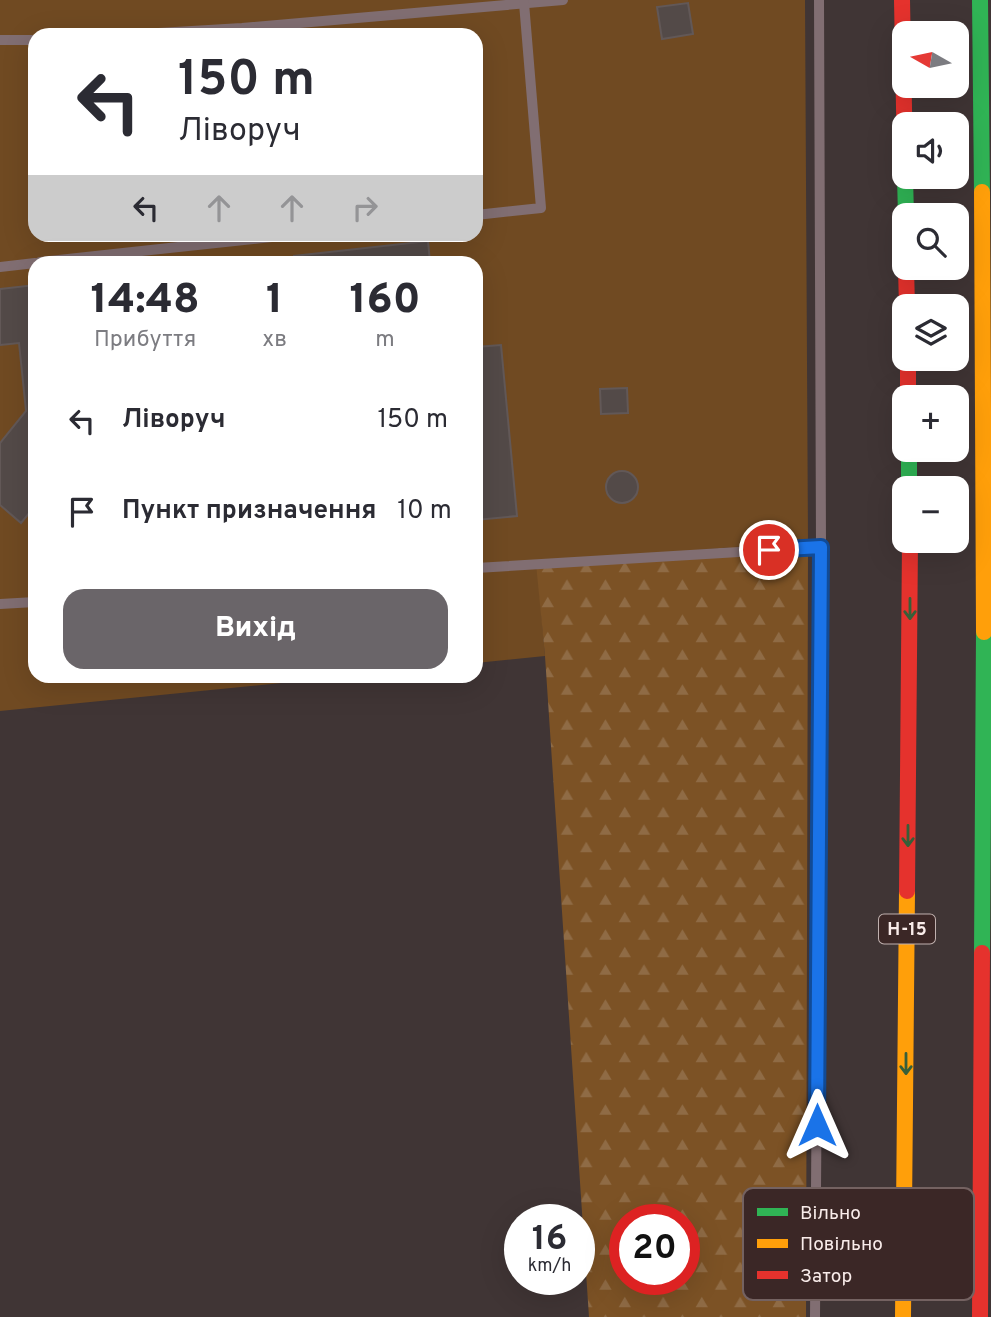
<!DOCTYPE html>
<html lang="uk">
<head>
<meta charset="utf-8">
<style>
  :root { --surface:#fff; --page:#f7f7f7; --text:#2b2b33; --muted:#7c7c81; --accent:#6a6569 }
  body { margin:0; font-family:Overpass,sans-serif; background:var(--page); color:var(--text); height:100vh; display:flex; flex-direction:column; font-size:26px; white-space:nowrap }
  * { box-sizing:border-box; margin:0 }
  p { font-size:23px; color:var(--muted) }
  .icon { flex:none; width:38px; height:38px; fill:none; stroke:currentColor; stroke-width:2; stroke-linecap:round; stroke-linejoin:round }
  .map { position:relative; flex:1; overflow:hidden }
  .sheet { position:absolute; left:28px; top:256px; width:455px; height:427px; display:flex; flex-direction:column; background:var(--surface); border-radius:21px; box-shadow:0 7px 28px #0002 }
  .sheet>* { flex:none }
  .banner { position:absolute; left:28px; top:28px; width:455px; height:214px; border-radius:21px; box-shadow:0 7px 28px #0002; background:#fff; color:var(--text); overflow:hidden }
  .needle { width:46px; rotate:279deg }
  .tools { position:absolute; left:892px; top:21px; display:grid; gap:14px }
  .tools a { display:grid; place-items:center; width:77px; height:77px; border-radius:14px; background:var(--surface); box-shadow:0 7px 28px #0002; font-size:35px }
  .speed { position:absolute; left:504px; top:1204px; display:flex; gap:14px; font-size:35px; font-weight:700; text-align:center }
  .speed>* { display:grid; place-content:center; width:91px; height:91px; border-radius:50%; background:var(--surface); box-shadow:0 7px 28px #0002; line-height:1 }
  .speed small { font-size:18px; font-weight:400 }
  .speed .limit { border:10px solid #d22; background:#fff; color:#111 }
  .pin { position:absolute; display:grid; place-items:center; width:60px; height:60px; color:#fff; margin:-30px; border:4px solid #fff; border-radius:50%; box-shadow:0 2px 7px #0007 }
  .me { position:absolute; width:77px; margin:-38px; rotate:0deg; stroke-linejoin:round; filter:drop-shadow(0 0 5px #0008) }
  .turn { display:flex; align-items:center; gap:24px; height:147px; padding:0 35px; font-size:32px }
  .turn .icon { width:91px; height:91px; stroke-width:2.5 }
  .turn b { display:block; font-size:49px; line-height:60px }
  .lanes { display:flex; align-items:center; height:66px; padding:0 35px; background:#0003; justify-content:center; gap:35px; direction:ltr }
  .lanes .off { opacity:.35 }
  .eta { display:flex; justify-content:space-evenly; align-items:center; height:119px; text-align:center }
  .eta b { font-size:42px; font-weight:800; line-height:49px }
  .action { display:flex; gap:14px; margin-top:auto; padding:14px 35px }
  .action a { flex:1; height:80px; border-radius:21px; background:var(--accent); color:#fff; font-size:28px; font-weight:800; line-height:80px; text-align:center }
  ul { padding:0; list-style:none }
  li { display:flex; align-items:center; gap:21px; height:91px; padding:0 35px }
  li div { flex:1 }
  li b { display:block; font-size:26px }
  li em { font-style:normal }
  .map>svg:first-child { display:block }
</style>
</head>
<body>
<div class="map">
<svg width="991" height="1317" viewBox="0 0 991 1317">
  <defs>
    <pattern id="forest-firs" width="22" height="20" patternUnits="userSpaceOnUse" patternTransform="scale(1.75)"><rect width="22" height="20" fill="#7c5225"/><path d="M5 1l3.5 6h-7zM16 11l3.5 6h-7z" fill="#8f6b45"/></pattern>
  </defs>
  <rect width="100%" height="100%" fill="#403535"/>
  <path fill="#704a22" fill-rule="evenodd" d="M0 0H805L808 541 537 563 545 656 476 663V262H35V676H352L0 711ZM35 35H476V234H35Z"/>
  <path fill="url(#forest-firs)" fill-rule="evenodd" d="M808 541 806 1317H589L545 656 536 563ZM625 1220H684V1279H625Z"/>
  <g fill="#534a48" stroke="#625857" stroke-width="2">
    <polygon points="688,3 693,34 662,39 657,7"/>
    <polygon points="428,241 430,262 294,262 294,256"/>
    <polygon points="35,285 35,506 21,523 0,505 0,443 26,411 19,343 0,345 0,289"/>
    <polygon points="501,345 517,516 476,520 476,347"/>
    <polygon points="627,388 628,413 601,414 600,389"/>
    <circle cx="622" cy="487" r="16"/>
  </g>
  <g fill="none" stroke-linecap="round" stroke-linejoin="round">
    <g stroke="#816e72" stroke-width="10">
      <polyline points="125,35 242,28 563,0"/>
      <polyline points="0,40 35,40"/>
      <polyline points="476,215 541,208 524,3"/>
      <polyline points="40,262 299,234"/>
      <polyline points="0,267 35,263"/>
      <polyline points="476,568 821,547"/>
      <polyline points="0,604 35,602"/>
      <polyline points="815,1317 821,547 819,0"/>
    </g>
    <g stroke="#30b455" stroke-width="16">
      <polyline points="980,0 982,192"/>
      <polyline points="905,177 906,215"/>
      <polyline points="909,450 909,488"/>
      <polyline points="982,953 984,632"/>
    </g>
    <g stroke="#ff9f0a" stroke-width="16">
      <polyline points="982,192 984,632"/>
      <polyline points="903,1317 907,891"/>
    </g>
    <g stroke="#e5322d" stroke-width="16">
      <polyline points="902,0 905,161"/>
      <polyline points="906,268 907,306"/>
      <polyline points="908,359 908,397"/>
      <polyline points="907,891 910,541"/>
      <polyline points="980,1317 982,953"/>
    </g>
  </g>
  <defs><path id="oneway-shaft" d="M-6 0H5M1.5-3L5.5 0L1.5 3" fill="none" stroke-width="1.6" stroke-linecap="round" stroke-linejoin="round" transform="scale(1.75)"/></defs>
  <g stroke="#375f39">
    <use href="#oneway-shaft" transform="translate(910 609) rotate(90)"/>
    <use href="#oneway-shaft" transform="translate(908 836) rotate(90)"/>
    <use href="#oneway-shaft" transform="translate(906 1064) rotate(90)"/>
  </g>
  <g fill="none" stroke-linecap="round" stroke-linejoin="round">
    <defs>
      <polyline id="route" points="769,550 821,547 817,1125"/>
    </defs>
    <use href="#route" stroke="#114b97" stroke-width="18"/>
    <use href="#route" stroke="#1a73e8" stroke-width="12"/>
  </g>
  <g text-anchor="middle" stroke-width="6" stroke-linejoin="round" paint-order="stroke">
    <rect fill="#3b2726" stroke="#c0b1af" stroke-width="2" x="879" y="914.5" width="56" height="29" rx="5"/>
    <g font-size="18" font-weight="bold" fill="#f9ecea">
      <text x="907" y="935">Н-15</text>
    </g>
  </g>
  <rect x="743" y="1188" width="231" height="112" rx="10" fill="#3b2726" stroke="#746261" stroke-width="2"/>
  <rect x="757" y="1208" width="31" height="8" fill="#30b455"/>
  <rect x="757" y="1239" width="31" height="9" fill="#ff9f0a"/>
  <rect x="757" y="1271" width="31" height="8" fill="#e5322d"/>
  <g font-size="19" fill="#f9ecea">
    <text x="800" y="1219">Вільно</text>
    <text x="800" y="1250">Повільно</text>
    <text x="800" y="1282">Затор</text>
  </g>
</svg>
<div class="tools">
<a><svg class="needle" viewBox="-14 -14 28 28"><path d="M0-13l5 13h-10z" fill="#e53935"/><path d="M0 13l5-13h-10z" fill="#7c7c81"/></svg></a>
<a><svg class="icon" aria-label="sound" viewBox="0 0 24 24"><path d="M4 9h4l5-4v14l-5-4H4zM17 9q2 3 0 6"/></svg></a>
<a><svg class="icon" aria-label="search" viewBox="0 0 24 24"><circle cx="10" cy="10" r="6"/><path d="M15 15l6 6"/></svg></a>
<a><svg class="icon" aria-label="layers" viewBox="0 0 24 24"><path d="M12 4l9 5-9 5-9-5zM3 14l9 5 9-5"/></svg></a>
<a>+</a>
<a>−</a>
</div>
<div class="speed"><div>16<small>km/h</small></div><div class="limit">20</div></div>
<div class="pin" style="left:769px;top:550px;background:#d93025"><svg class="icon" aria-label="arrive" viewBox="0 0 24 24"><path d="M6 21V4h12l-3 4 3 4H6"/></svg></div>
<svg class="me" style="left:817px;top:1125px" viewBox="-20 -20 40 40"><path d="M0-17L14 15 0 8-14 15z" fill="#1a73e8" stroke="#fff" stroke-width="4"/></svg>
<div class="banner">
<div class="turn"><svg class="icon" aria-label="left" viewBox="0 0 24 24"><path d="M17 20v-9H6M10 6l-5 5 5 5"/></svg><div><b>150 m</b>Ліворуч</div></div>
<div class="lanes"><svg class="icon" aria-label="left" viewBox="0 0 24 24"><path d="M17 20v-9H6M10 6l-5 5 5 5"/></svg><svg class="icon off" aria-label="ahead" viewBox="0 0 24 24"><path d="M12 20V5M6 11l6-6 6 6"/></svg><svg class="icon off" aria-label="ahead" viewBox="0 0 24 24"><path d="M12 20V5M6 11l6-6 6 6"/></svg><svg class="icon off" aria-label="right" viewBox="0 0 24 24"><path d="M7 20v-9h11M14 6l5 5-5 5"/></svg></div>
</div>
<section class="sheet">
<div class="eta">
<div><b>14:48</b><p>Прибуття</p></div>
<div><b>1</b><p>хв</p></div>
<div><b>160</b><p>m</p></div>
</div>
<ul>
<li><svg class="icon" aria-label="left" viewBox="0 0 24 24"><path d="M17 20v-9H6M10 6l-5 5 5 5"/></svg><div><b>Ліворуч</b></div><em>150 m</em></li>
<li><svg class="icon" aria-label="arrive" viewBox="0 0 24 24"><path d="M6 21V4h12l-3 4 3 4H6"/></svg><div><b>Пункт призначення</b></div><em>10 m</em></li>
</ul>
<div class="action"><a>Вихід</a></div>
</section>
</div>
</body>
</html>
